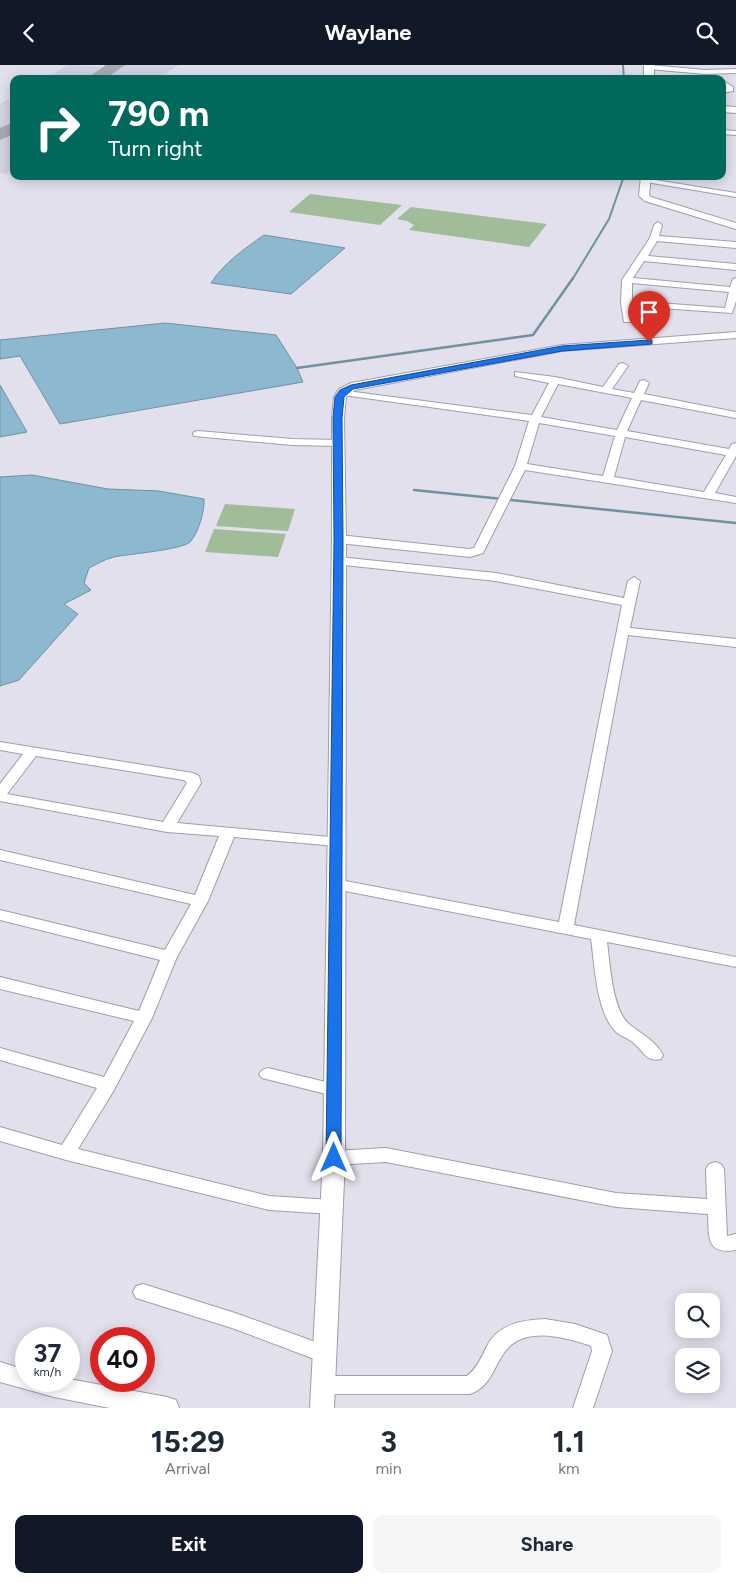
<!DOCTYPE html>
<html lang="en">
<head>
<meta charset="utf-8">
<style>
  :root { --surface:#fff; --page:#f6f6f7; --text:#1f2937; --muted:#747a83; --accent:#111827 }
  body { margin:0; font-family:Figtree,sans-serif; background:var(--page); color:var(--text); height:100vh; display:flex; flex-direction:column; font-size:19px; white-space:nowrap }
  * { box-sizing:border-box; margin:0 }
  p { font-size:16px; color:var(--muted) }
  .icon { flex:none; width:28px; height:28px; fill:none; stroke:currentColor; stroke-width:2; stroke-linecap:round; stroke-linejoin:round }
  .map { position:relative; height:1343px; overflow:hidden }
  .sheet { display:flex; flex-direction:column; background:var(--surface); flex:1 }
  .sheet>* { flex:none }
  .banner { position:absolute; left:10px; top:10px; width:716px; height:105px; border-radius:10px; box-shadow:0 2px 12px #0003; background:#00695c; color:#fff; overflow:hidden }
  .controls { position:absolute; left:675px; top:1228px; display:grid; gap:10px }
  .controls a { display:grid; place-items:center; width:45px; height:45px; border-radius:10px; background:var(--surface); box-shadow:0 2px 12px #0003; font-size:25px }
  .speed { position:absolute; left:15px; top:1262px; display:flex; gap:10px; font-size:25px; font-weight:700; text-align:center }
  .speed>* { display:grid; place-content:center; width:65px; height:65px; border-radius:50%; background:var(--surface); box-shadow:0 2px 12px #0003; line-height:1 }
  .speed small { font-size:12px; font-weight:400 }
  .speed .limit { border:8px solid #d22; background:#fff; color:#111 }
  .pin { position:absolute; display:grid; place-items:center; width:42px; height:42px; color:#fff; margin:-51px -21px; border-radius:50% 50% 50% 0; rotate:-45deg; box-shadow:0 0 5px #0007 }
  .pin .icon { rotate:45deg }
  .me { position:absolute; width:55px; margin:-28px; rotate:0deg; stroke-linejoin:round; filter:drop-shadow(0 0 4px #0008) }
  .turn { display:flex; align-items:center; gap:18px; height:105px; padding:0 15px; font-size:22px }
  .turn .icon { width:65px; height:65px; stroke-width:2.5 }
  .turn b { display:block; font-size:35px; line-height:42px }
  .eta { display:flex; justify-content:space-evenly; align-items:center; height:85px; text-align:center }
  .eta b { font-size:30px; font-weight:700; line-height:35px }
  .action { display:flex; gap:10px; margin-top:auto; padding:10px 15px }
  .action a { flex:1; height:58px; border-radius:10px; background:var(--accent); color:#fff; font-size:20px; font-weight:700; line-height:58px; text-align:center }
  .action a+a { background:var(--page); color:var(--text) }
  header { display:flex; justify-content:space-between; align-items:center; height:65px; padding:0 15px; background:var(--accent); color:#fff; font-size:22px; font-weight:700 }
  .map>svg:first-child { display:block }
</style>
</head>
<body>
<header><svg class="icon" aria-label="back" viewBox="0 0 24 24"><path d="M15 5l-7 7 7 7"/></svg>Waylane<svg class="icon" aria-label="search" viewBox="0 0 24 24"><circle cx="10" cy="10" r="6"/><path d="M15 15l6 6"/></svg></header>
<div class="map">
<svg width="736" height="1343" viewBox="0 0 736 1343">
  <rect width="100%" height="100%" fill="#e1e0ec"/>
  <g fill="#d3d2e3">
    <polygon points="68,0 104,2 107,0 179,0 157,14 44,14"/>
    <polygon points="14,31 14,104 6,109 0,108 0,39"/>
  </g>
  <g fill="#a1bc99">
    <polygon points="310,129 402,140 380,160 289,147"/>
    <polygon points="411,142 547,159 529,182 409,165 414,160 407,156 397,154"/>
    <polygon points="225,439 295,444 288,466 216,461"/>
    <polygon points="214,464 286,469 278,492 205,487"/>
  </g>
  <g fill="#8cb9cf" stroke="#7191a1">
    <path d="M264 170 345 183 291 229 211 218C224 198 244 184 264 170Z"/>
    <polygon points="165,258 276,270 297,303 303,317 60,359 20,291 0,294 0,275"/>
    <polygon points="0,320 27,367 0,372"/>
    <path d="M32 410 108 424 159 426 204 434C205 445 198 469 190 477 181 485 128 489 114 492 105 494 97 499 89 503L84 518 91 525 64 539 78 549 19 615 0 621V412Z"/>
  </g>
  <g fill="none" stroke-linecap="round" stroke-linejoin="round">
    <g stroke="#7191a1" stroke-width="2">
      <polyline points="623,0 624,14"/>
      <polyline points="572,215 609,154 624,111"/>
    </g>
    <g stroke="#7191a1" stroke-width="2.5">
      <polyline points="297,303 533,270 573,213"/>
      <polyline points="414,425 736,458"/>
    </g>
    <g fill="#aaa9b2" fill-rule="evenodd">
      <polygon points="106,0 125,0 105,14 86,14"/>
      <polygon points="14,57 14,69 0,75 0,63"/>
    </g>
    <defs>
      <g id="minor">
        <polygon points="650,0 705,5 736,4 736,8 705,9 649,4 646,2"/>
        <polygon points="722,15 733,22 733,26 722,28 722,24 725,23 722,21"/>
        <polygon points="722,65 736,66 736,70 722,69"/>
        <polygon points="643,113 736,128 736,132 646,117 643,117"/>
        <path d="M658 157 662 160 659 171 736 177V183L657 176 648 191 736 199V205L644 196 633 213 730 222 733 214 736 213V236L732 248 632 241 630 257H624L621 238 622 215 650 173 654 160ZM632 218 729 227 725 243 632 236Z"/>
        <path d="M623 298 628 301 612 324 634 328 640 316 644 315 649 318 644 329 736 347V353L641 335 627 366 729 384 732 379 736 378V391L715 428 736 432V438L525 405 483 488 470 492 339 478 333 474 339 470 469 484 474 483 515 401 529 356 343 330 339 329 338 327 339 325 532 350 549 318 515 311V307L555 312 603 322 619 299ZM558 319 632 333 617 365 541 352ZM539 358 615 371 603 411 527 399ZM625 372 726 390 704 427 614 412Z"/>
        <polygon points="198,366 292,374 338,375 343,378 338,381 292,380 194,371 193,369 194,367"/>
        <path d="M338 492 496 508 624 533 628 516 634 512 640 516 630 563 736 574V582L628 570 574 860 736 892V902L607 877C610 898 612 945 629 959 641 969 655 975 663 990L661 994C647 998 643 986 634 978 628 973 620 971 615 966 596 945 595 901 591 874L335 824 330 823 327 819 330 815 335 814 559 857 622 540 496 516 334 499 332 496Z"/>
        <path d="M0 677 193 708 199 711 201 718 177 758 341 773 343 776 341 779 336 781 234 772 208 836 177 892 152 953 114 1025 78 1084 269 1131 332 1135 339 1137 341 1142 339 1147 332 1149 269 1145 66 1095 0 1076V1062L62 1080 97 1023 0 995V983L104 1012 134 956 0 924V912L139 946 160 895 0 855V845L165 885 191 839 0 795V785L195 830 219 771 167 767 0 736V719L23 689 0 685ZM36 691 184 715 187 718 163 757 7 729Z"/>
        <polygon points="268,1003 334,1019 340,1020 343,1025 340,1030 334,1031 262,1013 259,1009 262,1005"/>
        <path d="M386 1083 616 1128 707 1134 706 1104 709 1099 715 1097 721 1099 724 1104 727 1171 736 1169V1185C706 1190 709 1172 708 1149L616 1142 386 1097 334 1100 328 1098 325 1093 328 1088 334 1086Z"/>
        <polygon points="143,1219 235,1248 332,1283 335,1289 332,1295 325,1298 232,1263 136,1233 133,1227 136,1221"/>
        <path d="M545 1254 575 1259 607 1270 612 1286 593 1343H573L592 1286 591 1281C564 1272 523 1260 504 1288 492 1305 491 1321 470 1329H324L317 1326 314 1320 317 1314 324 1311H467C477 1303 481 1293 487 1281 498 1259 522 1255 545 1254Z"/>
      </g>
      <g id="tertiary">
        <polygon points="641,111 651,111 649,130 651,132 736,158 736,164 645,136 639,131"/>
        <polygon points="736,267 736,273 562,286 355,325 346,332 344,353 346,474 345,1093 334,1343 310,1343 323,1093 332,474 332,353 334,332 339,324 351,318 562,280"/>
        <polygon points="0,1297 26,1305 26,1316 69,1316 69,1314 167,1332 176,1335 179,1343 110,1343 54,1332 0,1317"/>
      </g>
      <g id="secondary">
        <rect x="644" y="0" width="10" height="14"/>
        <polygon points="722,41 736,42 736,48 722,47"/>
      </g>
    </defs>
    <use href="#minor" stroke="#9f9ea9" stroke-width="2"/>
    <use href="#tertiary" stroke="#9f9ea9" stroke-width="2"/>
    <use href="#secondary" stroke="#9f9ea9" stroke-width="2"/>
    <use href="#minor" fill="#fff" fill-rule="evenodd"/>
    <use href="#tertiary" fill="#fff" fill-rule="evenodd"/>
    <use href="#secondary" fill="#fff" fill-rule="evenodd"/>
  </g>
  <polygon fill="#1a73e8" stroke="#114b97" points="649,275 652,275 652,279 562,286 353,324 344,332 342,353 343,474 341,1093 339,1097 334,1099 328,1097 326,1093 334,474 333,353 335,332 340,325 351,320 562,281"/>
</svg>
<div class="controls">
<a><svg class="icon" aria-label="search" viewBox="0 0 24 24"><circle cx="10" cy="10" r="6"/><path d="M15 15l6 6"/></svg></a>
<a><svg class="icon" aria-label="layers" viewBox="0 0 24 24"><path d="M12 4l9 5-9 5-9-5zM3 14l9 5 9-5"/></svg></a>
</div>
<div class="speed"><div>37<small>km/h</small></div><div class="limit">40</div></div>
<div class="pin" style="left:649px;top:277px;background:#d93025"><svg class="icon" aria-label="arrive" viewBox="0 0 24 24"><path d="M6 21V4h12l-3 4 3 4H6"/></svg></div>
<svg class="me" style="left:334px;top:1093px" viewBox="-20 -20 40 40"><path d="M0-17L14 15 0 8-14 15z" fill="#1a73e8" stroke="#fff" stroke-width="4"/></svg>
<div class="banner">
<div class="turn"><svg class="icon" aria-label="right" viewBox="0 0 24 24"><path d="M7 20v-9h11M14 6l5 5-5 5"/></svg><div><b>790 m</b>Turn right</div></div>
</div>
</div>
<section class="sheet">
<div class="eta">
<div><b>15:29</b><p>Arrival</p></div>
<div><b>3</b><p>min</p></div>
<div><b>1.1</b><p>km</p></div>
</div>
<div class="action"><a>Exit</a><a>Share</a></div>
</section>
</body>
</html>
